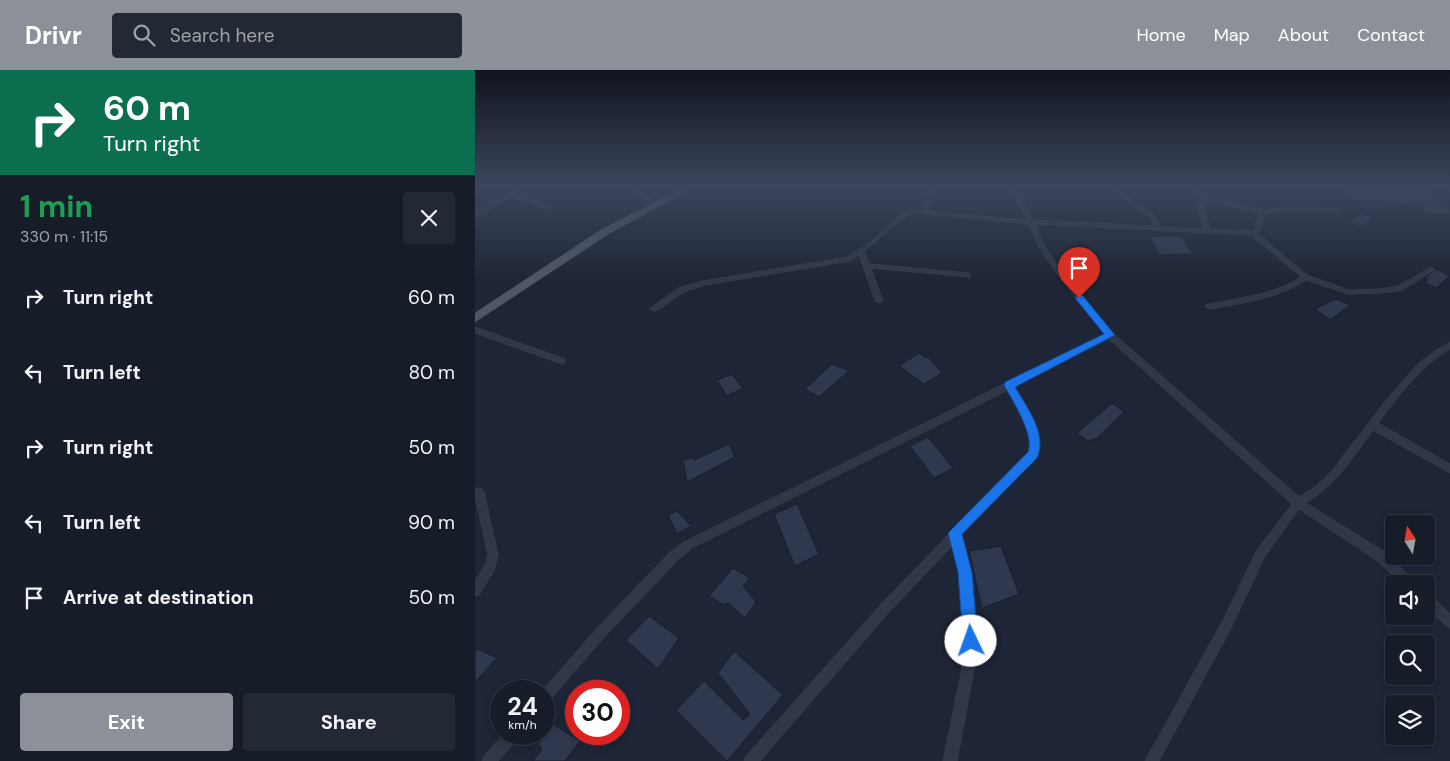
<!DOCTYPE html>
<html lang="en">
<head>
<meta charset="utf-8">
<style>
  :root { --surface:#161c28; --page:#232934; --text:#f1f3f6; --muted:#9ea1a8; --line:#353a45; --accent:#8c9099 }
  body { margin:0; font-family:"DM Sans",sans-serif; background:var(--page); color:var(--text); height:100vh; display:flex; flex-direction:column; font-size:19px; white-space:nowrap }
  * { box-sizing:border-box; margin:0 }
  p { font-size:16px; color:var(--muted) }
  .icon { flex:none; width:28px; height:28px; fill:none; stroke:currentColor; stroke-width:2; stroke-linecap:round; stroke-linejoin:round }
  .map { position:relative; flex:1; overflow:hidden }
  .sheet { display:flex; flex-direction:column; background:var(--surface); width:475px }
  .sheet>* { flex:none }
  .banner { background:#0b6e4f; color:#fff; overflow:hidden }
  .needle { width:32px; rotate:349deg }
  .fabs { position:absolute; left:910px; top:445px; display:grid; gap:10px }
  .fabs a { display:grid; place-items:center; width:50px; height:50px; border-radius:5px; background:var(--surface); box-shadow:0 2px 8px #0003,0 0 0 1px var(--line); font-size:25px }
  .speed { position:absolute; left:15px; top:610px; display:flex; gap:10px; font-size:25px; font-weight:700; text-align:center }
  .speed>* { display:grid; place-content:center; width:65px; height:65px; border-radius:50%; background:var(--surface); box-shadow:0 2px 8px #0003,0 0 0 1px var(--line); line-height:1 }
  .speed small { font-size:12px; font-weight:400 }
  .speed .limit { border:8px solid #d22; background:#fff; color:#111 }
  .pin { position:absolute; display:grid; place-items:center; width:42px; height:42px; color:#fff; margin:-51px -21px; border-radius:50% 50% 50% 0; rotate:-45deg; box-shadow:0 0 5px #0007 }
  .pin .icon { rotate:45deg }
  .me { position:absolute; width:55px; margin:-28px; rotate:357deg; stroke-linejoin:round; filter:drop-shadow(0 0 4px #0008) }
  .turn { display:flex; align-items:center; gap:18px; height:105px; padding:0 20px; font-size:22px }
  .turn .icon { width:65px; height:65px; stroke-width:2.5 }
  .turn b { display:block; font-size:35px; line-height:42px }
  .round { display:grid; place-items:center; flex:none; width:52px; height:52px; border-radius:5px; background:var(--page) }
  .headline { display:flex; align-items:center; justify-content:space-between; height:85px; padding:0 20px }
  h1 { font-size:30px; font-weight:700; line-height:38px; color:#1e9e55 }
  .button { display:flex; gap:10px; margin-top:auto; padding:10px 20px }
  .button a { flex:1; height:58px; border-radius:5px; background:var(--accent); color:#fff; font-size:20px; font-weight:700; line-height:58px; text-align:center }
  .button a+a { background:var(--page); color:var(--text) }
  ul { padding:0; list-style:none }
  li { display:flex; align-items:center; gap:15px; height:75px; padding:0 20px }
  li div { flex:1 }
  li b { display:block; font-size:19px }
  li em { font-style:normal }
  header { display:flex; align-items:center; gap:30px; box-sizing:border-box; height:70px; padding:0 25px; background:var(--accent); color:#fff }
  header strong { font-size:24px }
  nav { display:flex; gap:28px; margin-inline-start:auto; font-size:18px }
  .search { width:350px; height:45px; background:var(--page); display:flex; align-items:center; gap:12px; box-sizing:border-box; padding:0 18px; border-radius:5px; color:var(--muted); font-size:19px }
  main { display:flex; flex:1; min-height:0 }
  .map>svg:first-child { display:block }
</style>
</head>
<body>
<header>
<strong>Drivr</strong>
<div class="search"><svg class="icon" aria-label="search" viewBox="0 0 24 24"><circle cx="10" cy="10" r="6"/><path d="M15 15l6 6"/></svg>Search here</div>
<nav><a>Home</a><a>Map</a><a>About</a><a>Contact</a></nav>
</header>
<main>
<section class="sheet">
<div class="banner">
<div class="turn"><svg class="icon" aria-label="right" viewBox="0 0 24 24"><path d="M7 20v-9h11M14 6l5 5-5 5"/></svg><div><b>60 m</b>Turn right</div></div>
</div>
<div class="headline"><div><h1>1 min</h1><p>330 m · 11:15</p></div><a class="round"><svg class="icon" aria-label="close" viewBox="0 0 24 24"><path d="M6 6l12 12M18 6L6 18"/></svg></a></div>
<ul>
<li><svg class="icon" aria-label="right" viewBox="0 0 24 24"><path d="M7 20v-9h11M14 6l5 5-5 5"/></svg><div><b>Turn right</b></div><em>60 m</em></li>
<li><svg class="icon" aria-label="left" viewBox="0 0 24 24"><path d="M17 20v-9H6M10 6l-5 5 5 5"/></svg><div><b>Turn left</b></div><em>80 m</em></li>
<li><svg class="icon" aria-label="right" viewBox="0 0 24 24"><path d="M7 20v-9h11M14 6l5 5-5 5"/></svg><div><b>Turn right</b></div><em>50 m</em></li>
<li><svg class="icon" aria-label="left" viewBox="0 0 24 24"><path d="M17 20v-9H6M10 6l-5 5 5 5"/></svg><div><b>Turn left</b></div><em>90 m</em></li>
<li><svg class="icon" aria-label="arrive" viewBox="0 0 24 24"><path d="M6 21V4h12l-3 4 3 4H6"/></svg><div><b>Arrive at destination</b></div><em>50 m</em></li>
</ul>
<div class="button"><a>Exit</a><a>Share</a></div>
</section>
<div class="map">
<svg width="975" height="691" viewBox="0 0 975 691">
  <rect width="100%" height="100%" fill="#1e2536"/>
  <g fill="#2f384e" stroke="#191e2d">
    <polygon points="895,115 946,115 967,131 975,139 975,145 953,144 945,135 928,134 926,132 876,131 867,118 901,120"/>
    <polygon points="886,143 898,148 887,157 875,152"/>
    <polygon points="687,166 707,166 717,184 684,185 675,167"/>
    <polygon points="961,199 975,206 961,218 949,212 953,210 950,208"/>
    <polygon points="861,229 875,235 855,250 840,239"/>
    <polygon points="444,283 451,288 453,287 467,303 449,314 424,296"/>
    <polygon points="357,294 374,301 344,327 330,319"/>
    <polygon points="257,304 268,318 252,326 242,310"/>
    <polygon points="637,333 649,342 622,368 613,371 602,363"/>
    <polygon points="453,367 478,398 459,408 435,376"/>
    <polygon points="254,374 260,387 212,412 208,391 218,387 219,390"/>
    <polygon points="322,434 344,484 320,496 299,444"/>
    <polygon points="202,441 216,456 202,464 193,445"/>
    <polygon points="526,476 544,524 507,538 494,481"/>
    <polygon points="258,498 275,508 268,516 281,532 270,548 253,533 249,535 234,526"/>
    <polygon points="174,546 204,568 183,599 151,570"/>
    <polygon points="3,579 22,588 0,612 0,582"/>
    <polygon points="259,581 308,625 252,691 201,640 229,611 268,650 275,644 243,603"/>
    <polygon points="77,654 105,671 90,691 58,691 67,679 63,674"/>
  </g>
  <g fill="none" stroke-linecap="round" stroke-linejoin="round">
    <defs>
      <polyline id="lane" points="149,115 176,130"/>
      <g id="street">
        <polygon points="46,115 53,115 40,123 77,137 77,139 73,139 36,126 0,147 0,142"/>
        <path d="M450 115H456L458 122 452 141 552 150 533 115H539L554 140 558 150 679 156 675 148 632 115H638L680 146 685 157 728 159 719 116 724 115 727 126 790 140 817 137 864 139 865 140 862 142C850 142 797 138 790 146 785 151 788 158 782 163L832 205 874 220 906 219 923 216 955 198H959V200L928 220 906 223 873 224 831 210C802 229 768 233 734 239L730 237 731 235C764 227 797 226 826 207L776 165 560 154 569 175 587 202 638 263 824 427 841 416 857 401 911 330 942 295 958 282 975 272V279C945 296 924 326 903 353L975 394V403L898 360C877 389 863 412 831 433L908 481 939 510 940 514H927L900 489 824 439 790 486 756 558 684 691H670L748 550 782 480 817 434 634 269 539 316C552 337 571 362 560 388L486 466 495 503 502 584 482 691H468L490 584 485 503 478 475 416 540 285 691H269L271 686 408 532 475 463 476 460 480 458 553 383C559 360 544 339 533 320L217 478 203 490 132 564 73 632 69 634V621H67L124 556 195 482 209 472 630 264 582 204 563 175 554 154 438 143C424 148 404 171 389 181L394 194 493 203 496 205 495 207 396 198 408 231 404 233 400 231 384 185 374 191 230 215 211 221 181 241H178L174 239 205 217 228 211 372 187 397 171 427 143 438 139 447 140 452 122ZM728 130 786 143 782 147 780 158 777 161 735 159Z"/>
        <polygon points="968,115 974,115 975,120"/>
        <polygon points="0,257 90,289 91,291 87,294 84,293 0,263"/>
        <polygon points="4,418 7,419 9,422 23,485 19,501 4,525 0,526 0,511 10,495 13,485 0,426 1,419"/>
        <polygon points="951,523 955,524 975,544 975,558 971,556 951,536"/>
        <polygon points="30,664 44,664 43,669 23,691 7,691 9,686"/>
      </g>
      <polygon id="primary" points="213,115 224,115 135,163 0,252 0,243 127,159"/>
    </defs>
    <use href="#lane" stroke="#3b4050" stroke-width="4.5"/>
    <use href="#street" stroke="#3b4050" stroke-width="1"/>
    <use href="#primary" stroke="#3b4050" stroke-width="1"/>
    <use href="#lane" stroke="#313747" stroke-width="3"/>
    <use href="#street" fill="#313747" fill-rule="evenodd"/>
    <use href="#primary" fill="#4f5667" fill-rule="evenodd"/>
  </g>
  <linearGradient id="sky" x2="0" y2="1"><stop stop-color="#10141e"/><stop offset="0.55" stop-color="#3b465d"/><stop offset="1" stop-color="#3b465d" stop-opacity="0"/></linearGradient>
  <rect width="975" height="211" fill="url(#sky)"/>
  <path fill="#1a73e8" stroke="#114b97" d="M604 225 608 226 640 265 540 317C552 337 573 365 562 388L487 464 497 502 503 571 501 576 496 579 490 576 488 571 483 502 473 463 553 382C560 365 537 330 529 315L530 312 629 264 600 228Z"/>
</svg>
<div class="fabs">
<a><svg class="needle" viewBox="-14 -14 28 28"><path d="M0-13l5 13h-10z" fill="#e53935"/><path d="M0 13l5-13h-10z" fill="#9ea1a8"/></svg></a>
<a><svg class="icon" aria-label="sound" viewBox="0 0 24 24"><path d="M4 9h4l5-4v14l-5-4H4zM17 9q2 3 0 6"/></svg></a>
<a><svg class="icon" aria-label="search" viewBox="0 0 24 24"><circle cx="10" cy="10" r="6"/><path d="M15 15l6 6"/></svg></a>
<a><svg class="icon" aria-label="layers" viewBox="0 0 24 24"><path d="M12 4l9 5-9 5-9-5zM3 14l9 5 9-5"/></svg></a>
</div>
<div class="speed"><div>24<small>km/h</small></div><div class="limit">30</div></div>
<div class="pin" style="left:604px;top:228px;background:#d93025"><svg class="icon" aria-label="arrive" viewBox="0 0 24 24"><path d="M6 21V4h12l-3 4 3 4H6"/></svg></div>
<svg class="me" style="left:496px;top:571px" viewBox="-20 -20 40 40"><circle r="19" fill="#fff"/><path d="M0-13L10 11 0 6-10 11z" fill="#1a73e8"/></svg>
</div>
</main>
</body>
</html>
